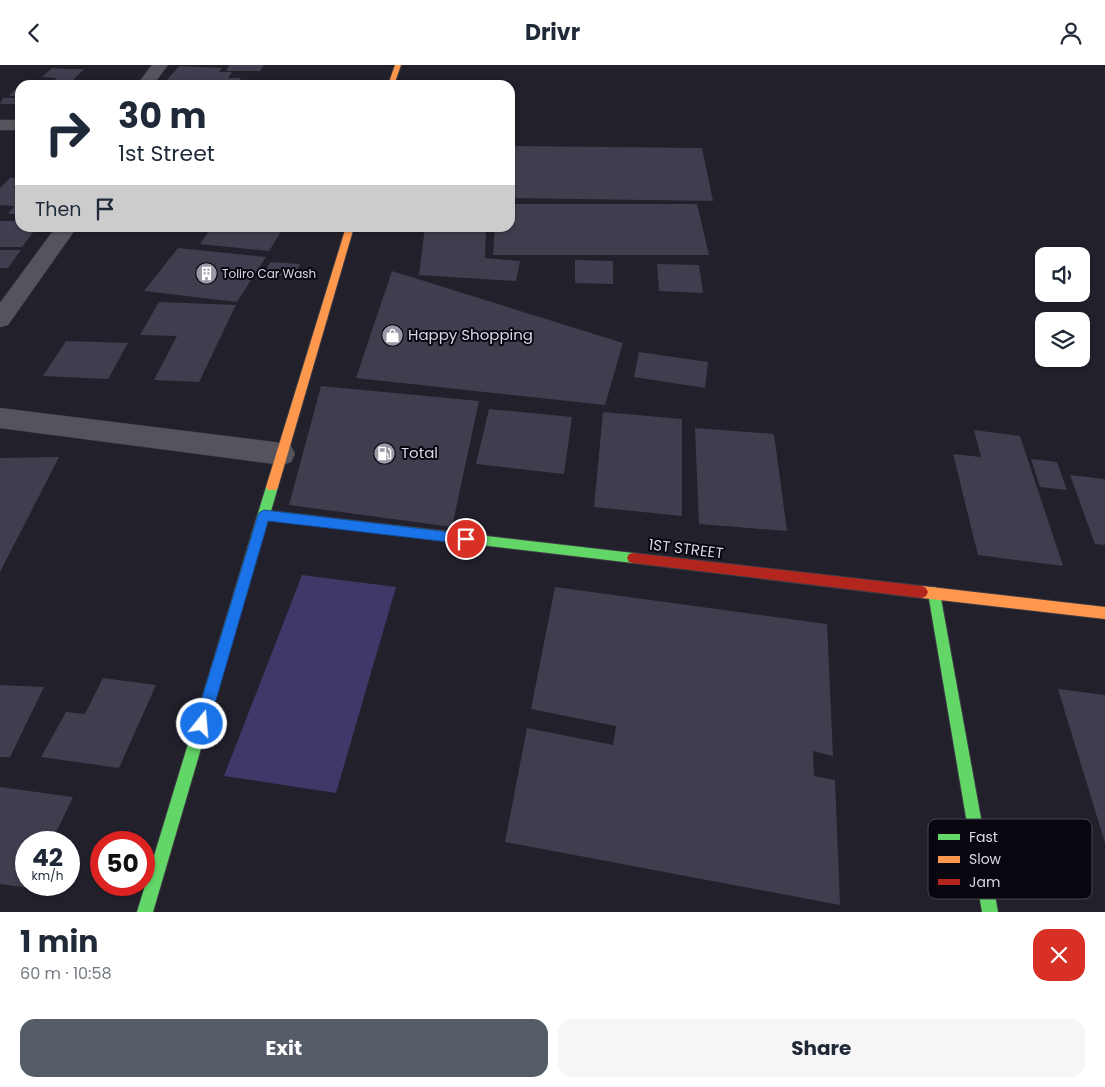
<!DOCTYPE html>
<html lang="en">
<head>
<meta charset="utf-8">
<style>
  :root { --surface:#fff; --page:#f6f6f7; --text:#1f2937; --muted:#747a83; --accent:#565b68 }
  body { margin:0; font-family:Poppins,sans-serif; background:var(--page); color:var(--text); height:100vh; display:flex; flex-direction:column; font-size:19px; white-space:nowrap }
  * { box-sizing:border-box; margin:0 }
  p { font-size:16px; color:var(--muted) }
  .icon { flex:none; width:28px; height:28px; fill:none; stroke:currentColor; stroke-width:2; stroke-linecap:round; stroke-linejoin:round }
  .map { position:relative; height:847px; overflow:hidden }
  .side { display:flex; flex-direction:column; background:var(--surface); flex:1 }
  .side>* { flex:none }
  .top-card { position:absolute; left:15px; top:15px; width:500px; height:152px; border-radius:15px; box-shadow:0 1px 4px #0004; background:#fff; color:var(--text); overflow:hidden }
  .tools { position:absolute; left:1035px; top:182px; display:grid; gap:10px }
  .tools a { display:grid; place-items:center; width:55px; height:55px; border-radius:10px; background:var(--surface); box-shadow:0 1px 4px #0004; font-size:25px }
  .speed { position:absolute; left:15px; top:766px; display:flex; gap:10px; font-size:25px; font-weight:700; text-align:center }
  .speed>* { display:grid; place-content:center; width:65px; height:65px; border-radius:50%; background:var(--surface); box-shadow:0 1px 4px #0004; line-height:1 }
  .speed small { font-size:12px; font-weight:400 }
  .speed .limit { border:8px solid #d22; background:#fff; color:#111 }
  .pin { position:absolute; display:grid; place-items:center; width:42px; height:42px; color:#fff; margin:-21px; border:2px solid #fff; border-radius:50%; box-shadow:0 1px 5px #0007 }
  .me { position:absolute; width:55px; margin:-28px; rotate:17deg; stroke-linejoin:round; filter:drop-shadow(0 0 4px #0008) }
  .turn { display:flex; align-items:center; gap:18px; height:105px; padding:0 20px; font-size:22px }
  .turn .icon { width:65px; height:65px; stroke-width:2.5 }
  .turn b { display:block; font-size:35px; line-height:42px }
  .then { display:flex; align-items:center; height:48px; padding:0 20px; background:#0003; gap:10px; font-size:19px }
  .round { display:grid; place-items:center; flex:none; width:52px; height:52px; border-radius:15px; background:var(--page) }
  .headline { display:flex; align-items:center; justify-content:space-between; height:85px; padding:0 20px }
  h1 { font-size:30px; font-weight:700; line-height:38px }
  .cta { display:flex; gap:10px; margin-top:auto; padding:10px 20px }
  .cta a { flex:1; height:58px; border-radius:15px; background:var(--accent); color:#fff; font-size:20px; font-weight:700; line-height:58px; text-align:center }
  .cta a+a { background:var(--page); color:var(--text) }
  header { display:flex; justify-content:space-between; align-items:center; height:65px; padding:0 20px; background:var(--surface); font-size:22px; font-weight:700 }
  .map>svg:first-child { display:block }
</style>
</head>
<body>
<header><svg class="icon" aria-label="back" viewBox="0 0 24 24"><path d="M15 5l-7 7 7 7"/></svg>Drivr<svg class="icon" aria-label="person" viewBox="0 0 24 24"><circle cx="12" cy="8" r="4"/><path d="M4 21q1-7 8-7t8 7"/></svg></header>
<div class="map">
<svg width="1105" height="847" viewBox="0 0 1105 847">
  <rect width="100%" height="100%" fill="#22202b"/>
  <polygon fill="#3f3869" points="302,510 396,522 336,728 224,711"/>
  <g fill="#413d4f">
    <polygon points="229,0 264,0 260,6 226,6"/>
    <polygon points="179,1 222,3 219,7 232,7 228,13 241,13 237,20 163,20"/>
    <polygon points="52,3 66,4 84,4 68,20 49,20 57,13 42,12"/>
    <polygon points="23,16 47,16 44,20 20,20 20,31 9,31"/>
    <polygon points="3,33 20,33 20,34 16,39 0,39"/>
    <polygon points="510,81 702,83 713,136 510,133"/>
    <polygon points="10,113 20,113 20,149 8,149 14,141 0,140 0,123"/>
    <polygon points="510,139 697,139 709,190 493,190 495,162 510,162"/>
    <polygon points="0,156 20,156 20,162 37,162 22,182 0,182"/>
    <polygon points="212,162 284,162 269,186 200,179"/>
    <polygon points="425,162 486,162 485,193 520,196 516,216 419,210"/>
    <polygon points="178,183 266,192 237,237 144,226"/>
    <polygon points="0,185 21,185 8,203 0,203"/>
    <polygon points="575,195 613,196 613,219 575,218"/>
    <polygon points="270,197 300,199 295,211 264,210"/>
    <polygon points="657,199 699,200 703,228 659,226"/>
    <polygon points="392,206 623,278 605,340 356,313"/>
    <polygon points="159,237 236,240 199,317 154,315 177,271 140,270"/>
    <polygon points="66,276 128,278 108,314 43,311"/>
    <polygon points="639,287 708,297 705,323 634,312"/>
    <polygon points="321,321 479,336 452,462 289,440"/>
    <polygon points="489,344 572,352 564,409 476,399"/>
    <polygon points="603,347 682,354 682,451 594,442"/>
    <polygon points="695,363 774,369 787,466 699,459"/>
    <polygon points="974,365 1020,371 1063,501 978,490 953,389 981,392"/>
    <polygon points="59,392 0,507 0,393"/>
    <polygon points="1031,394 1057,397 1067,425 1040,422"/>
    <polygon points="1070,410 1105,414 1105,480 1095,479"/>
    <polygon points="555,522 827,559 833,691 813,686 814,711 835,715 840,840 505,777 527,663 613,680 616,661 531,644"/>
    <polygon points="103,613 156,620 119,703 41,692 66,647 85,649"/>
    <polygon points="0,620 44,622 10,692 0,692"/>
    <polygon points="1058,624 1105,630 1105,778"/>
    <polygon points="0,722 73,732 51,778 26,778 26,820 30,820 29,823 0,819"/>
  </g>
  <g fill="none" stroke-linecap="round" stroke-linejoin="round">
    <defs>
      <g id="street">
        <polygon points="152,0 168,0 153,20 137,20"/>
        <rect x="0" y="55" width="20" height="10"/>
        <polygon points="56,162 77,162 8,260 0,262 0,238"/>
        <polygon points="0,343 282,378 291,381 295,389 291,397 282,400 0,363"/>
      </g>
      <g id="fast">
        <polygon points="272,417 276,419 278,422 271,446 633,488 637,489 639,493 637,497 633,498 268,455 153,847 137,847 266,422 268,419"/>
        <polygon points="934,522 938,524 940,528 998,847 982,847 928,528 930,524"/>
      </g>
      <g id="slow">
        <polygon points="395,0 401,0 394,20 388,20"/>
        <polygon points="346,162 354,162 278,422 276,425 268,425 266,422"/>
        <polygon points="922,521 1105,542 1105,554 922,533 918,531 916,527 918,523"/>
      </g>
      <polygon id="jam" points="633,488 922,521 926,523 928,527 926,531 922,533 633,498 629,497 627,493 629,489"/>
    </defs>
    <use href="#street" stroke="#3d3c45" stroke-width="1"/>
    <use href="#fast" stroke="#3d3c45" stroke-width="2"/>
    <use href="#slow" stroke="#3d3c45" stroke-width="2"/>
    <use href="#jam" stroke="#3d3c45" stroke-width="2"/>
    <use href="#street" fill="#55545c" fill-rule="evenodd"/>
    <use href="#fast" fill="#63d668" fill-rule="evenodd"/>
    <use href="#slow" fill="#ff974d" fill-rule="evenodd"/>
    <use href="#jam" fill="#b3261e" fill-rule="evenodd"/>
  </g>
  <polygon fill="#1a73e8" stroke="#114b97" points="264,445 466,469 471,470 472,474 471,478 466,479 268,456 209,659 207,664 202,666 196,664 194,659 258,450 260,447"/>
  <defs>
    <symbol id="building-disc" viewBox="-11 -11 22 22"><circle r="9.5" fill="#9998a5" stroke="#080710"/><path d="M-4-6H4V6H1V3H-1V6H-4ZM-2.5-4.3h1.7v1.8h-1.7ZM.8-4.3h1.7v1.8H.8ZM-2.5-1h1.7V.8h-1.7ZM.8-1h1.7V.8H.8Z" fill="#fff"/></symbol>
    <symbol id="shop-disc" viewBox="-11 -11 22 22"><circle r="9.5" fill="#9998a5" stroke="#080710"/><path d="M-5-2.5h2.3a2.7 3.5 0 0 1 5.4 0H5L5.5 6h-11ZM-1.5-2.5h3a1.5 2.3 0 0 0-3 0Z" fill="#fff"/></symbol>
    <symbol id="fuel-disc" viewBox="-11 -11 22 22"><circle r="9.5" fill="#9998a5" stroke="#080710"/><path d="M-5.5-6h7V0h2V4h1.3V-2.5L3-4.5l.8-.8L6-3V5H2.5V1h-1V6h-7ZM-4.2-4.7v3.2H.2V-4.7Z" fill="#fff"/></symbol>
  </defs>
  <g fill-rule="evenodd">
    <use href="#building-disc" x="194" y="196" width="25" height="25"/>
    <use href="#shop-disc" x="380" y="258" width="25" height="25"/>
    <use href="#fuel-disc" x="372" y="376" width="25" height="25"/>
  </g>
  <g text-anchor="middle" stroke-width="4" stroke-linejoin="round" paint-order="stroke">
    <g font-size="12" fill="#d9d8e6" stroke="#080710" text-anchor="start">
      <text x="222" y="213">Toliro Car Wash</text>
    </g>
    <g font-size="15" fill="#d9d8e6" stroke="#080710" text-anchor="start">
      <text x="408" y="275">Happy Shopping</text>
      <text x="401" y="393">Total</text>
    </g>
    <g font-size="15" fill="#d9d8e6" stroke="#080710">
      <text transform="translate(686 484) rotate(7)" y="5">1ST STREET</text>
    </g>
  </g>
  <rect x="928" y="754" width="164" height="80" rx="8" fill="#080710" stroke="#474650" stroke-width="1"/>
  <rect x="938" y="769" width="22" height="6" fill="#63d668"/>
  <rect x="938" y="791" width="22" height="7" fill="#ff974d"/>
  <rect x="938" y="814" width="22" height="6" fill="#b3261e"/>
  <g font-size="14" fill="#d9d8e6">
    <text x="969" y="777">Fast</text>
    <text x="969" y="799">Slow</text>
    <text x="969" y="822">Jam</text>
  </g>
</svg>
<div class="tools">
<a><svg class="icon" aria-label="sound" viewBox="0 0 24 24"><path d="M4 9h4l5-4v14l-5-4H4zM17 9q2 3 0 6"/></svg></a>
<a><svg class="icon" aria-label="layers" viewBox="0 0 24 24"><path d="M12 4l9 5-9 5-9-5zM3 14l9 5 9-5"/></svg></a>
</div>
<div class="speed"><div>42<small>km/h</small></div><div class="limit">50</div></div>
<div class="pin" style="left:466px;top:474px;background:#d93025"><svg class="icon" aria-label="arrive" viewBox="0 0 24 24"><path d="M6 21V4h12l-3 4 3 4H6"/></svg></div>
<svg class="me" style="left:202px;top:659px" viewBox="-20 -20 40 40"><circle r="17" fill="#1a73e8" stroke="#fff" stroke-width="3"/><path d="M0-11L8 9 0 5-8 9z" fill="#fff"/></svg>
<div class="top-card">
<div class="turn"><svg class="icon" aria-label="right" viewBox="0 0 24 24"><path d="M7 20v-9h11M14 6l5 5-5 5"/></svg><div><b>30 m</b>1st Street</div></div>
<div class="then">Then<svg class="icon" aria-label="arrive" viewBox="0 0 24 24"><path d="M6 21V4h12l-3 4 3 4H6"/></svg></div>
</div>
</div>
<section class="side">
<div class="headline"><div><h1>1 min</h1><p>60 m · 10:58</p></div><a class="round" style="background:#d93025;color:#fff"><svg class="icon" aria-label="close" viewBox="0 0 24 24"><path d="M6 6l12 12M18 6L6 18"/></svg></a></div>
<div class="cta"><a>Exit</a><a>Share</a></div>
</section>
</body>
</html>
